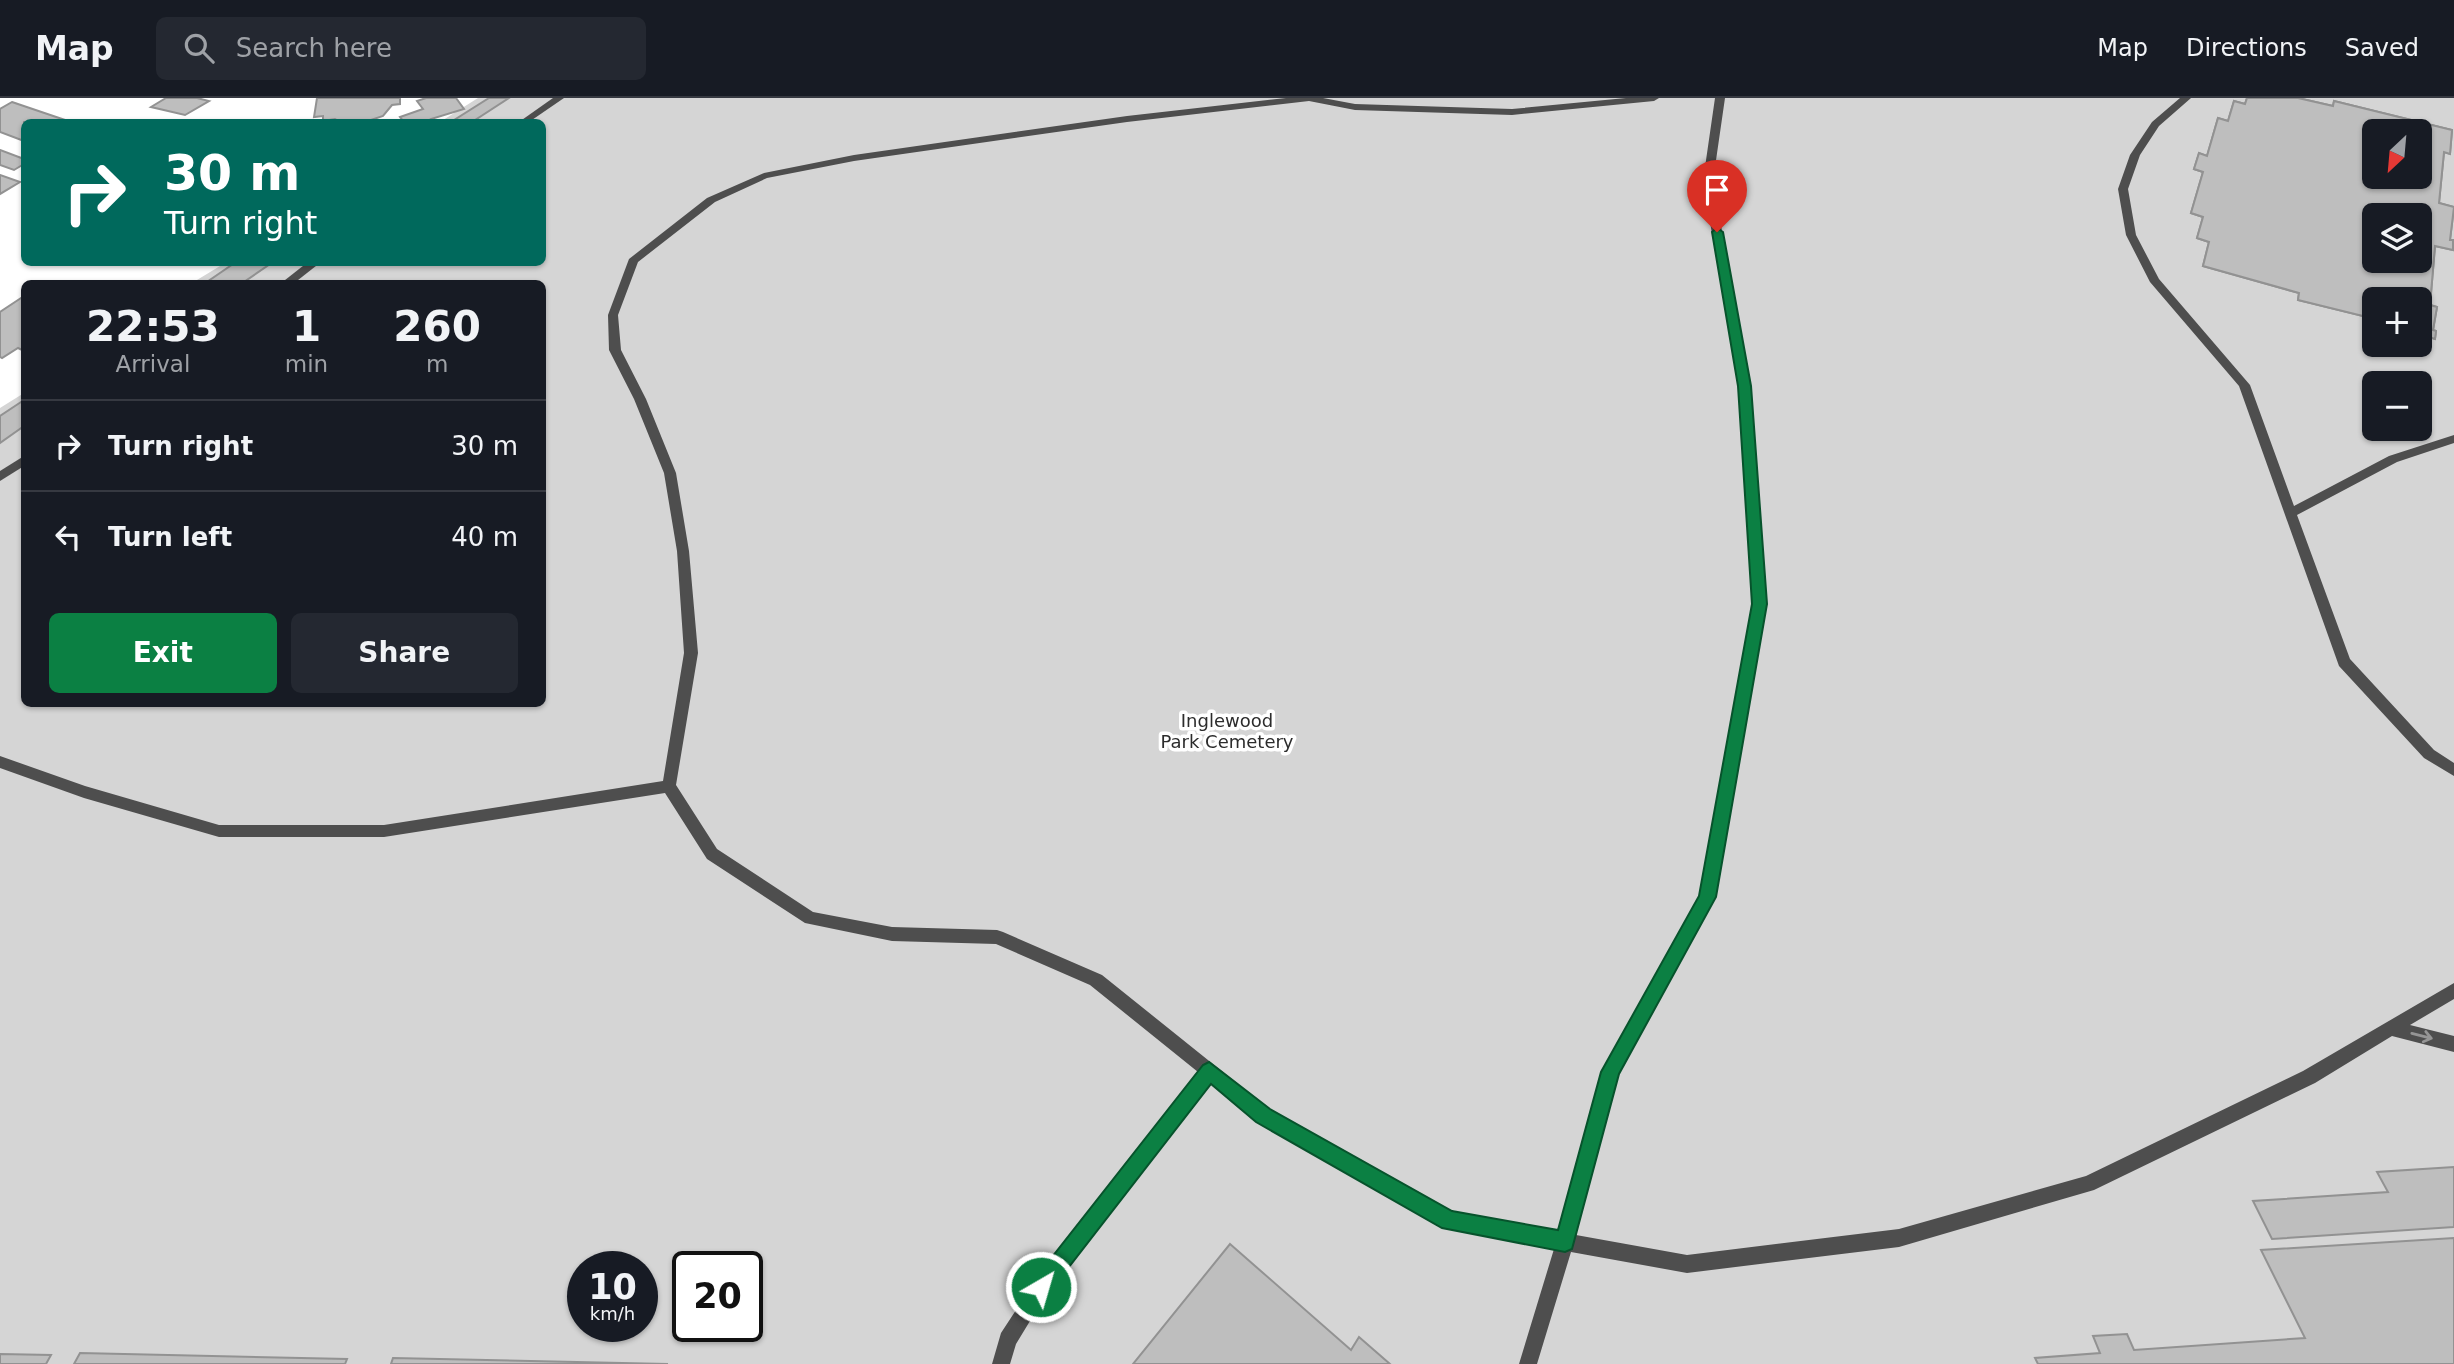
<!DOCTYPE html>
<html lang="en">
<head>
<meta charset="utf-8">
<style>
  :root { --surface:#171b24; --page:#242831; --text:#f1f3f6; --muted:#9ea1a6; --line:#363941; --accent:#0b8043 }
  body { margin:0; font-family:"DejaVu Sans",sans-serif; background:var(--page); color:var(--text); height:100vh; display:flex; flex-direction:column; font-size:26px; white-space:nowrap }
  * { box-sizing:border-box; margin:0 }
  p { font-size:23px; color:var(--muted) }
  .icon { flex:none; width:38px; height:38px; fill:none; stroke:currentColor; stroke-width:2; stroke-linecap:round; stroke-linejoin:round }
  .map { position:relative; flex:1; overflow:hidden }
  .side { position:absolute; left:21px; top:182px; width:525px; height:427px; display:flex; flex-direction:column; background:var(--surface); border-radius:10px; box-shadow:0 2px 5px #0004 }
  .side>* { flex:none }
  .top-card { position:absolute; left:21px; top:21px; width:525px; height:147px; border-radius:10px; box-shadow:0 2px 5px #0004; background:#00695c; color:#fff; overflow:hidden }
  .needle { width:46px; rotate:206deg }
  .tools { position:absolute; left:2362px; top:21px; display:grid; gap:14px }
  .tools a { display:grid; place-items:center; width:70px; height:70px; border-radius:10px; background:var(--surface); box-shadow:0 2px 5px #0004; font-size:35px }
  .speed { position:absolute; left:567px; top:1153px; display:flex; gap:14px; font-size:35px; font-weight:700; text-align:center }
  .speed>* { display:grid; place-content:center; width:91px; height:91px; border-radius:50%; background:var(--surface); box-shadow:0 2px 5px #0004; line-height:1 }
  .speed small { font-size:18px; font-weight:400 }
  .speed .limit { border:4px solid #111; border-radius:10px; background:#fff; color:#111 }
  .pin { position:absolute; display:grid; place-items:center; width:60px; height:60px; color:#fff; margin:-72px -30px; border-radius:50% 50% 50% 0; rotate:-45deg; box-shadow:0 0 7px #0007 }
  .pin .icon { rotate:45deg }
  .me { position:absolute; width:77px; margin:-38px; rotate:38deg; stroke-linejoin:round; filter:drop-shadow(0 0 5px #0008) }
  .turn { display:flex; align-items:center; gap:24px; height:147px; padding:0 28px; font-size:32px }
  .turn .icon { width:91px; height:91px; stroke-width:2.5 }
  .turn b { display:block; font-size:49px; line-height:60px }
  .eta { display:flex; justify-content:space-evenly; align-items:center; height:119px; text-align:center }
  .eta b { font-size:42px; font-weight:700; line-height:49px }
  .action { display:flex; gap:14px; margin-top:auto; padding:14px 28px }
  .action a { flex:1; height:80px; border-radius:10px; background:var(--accent); color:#fff; font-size:28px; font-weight:700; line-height:80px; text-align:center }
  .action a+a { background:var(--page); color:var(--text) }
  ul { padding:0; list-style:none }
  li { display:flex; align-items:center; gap:21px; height:91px; padding:0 28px; border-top:2px solid var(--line) }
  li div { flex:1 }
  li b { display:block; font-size:26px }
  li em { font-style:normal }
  header { display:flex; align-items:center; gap:42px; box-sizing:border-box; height:98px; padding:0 35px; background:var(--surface); border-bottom:2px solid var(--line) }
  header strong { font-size:33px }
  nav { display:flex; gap:38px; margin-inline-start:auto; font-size:24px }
  .search { width:490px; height:63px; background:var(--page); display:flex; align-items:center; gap:18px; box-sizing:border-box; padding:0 24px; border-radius:10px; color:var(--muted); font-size:26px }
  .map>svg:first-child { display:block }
</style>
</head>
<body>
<header>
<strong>Map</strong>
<div class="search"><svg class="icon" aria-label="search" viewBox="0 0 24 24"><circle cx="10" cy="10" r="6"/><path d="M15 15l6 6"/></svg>Search here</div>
<nav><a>Map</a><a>Directions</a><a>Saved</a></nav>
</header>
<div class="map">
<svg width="2454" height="1266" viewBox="0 0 2454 1266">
  <rect width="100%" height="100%" fill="#fff"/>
  <path fill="#d5d5d5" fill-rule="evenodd" d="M478 0H2454V1266H0V310L24 295V606H542V186L192 185 225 165 542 164V24H440ZM2375 33H2420V79H2375ZM2375 117H2420V163H2375ZM2375 201H2420V247H2375ZM2375 285H2420V331H2375ZM583 1169H642V1228H583ZM688 1169H747V1228H688Z"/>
  <g fill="#bebebe" stroke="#929292" stroke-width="2" fill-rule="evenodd">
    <polygon points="166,0 197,0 209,3 185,17 151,9"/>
    <polygon points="317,0 400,0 400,6 392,7 383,18 365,24 340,24 335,21 323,23 323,18 314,19"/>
    <polygon points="426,0 456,0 464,11 431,21 433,24 404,24 400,19 423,11 417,3"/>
    <polygon points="489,0 509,0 472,24 451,24"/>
    <path d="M2247 0H2298L2333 8 2334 3 2452 32 2450 56 2444 54 2439 105 2454 109 2450 142H2453V152L2435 148 2430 207 2437 209 2433 232 2436 233 2435 241 2420 236V201H2375V221L2298 202 2299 195 2203 168 2209 144 2197 140 2203 119 2191 115 2203 74 2194 71 2199 55 2207 58 2218 20 2228 23 2234 3 2245 6ZM2322 8 2333 10 2330 25 2335 27 2325 82 2309 78ZM2375 33H2420V79H2375ZM2305 106 2321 111 2310 174 2303 172 2299 192 2290 189ZM2375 117H2420V163H2375Z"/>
    <path d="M2247 0H2298L2333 8 2334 3 2452 32 2450 56 2444 54 2439 105 2454 109 2450 142H2453V152L2435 148 2430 207 2437 209 2433 232 2436 233 2435 241 2420 236V201H2375V221L2298 202 2299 195 2203 168 2209 144 2197 140 2203 119 2191 115 2203 74 2194 71 2199 55 2207 58 2218 20 2228 23 2234 3 2245 6ZM2375 33H2420V79H2375ZM2375 117H2420V163H2375Z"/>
    <polygon points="12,4 71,24 24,24 24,43 0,34 0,11"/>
    <polygon points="0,52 24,61 24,66 14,72 0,67"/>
    <polygon points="0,77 20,84 0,96"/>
    <polygon points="236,164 273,164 241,186 204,186"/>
    <polygon points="24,198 24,253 18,250 2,260 0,259 0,214"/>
    <polygon points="24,302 24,328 0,345 0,318"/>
    <polygon points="2454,1069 2454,1129 2272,1141 2253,1103 2388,1094 2377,1074"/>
    <polygon points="2454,1140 2454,1266 2038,1266 2035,1260 2100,1255 2093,1238 2127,1236 2134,1252 2305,1240 2261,1152"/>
    <polygon points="1230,1146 1351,1252 1359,1239 1390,1266 1133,1266"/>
    <polygon points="80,1255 347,1261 345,1266 74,1266"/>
    <polygon points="0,1256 51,1257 46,1266 0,1266"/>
    <polygon points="393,1260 668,1266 391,1266"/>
  </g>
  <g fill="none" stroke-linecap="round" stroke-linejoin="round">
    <g fill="#4e4e4e" fill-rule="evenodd">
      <polygon points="553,0 564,0 529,24 519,24"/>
      <polygon points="1286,0 1323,0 1355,6 1512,11 1626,0 1659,0 1654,3 1512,17 1355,12 1309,3 1127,24 854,63 767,80 715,104 638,164 618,217 621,252 646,301 676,375 689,453 698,555 676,687 717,751 813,814 892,829 997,832 1003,834 1102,877 1269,1011 1451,1115 1559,1134 1602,974 1700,798 1753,506 1738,288 1703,83 1715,0 1725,0 1713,83 1750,288 1767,506 1715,799 1618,976 1576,1137 1687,1157 1899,1131 2086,1078 2303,973 2454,885 2454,901 2410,927 2454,938 2454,954 2392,938 2315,985 2094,1092 1899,1149 1687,1175 1571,1154 1537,1266 1519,1266 1554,1151 1443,1129 1257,1023 1210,985 1047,1195 1016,1246 1010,1266 992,1266 1001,1235 1035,1183 1198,974 1090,887 996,846 892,843 805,825 707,761 665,695 384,739 219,739 84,700 0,670 0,658 85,688 219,727 384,727 663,683 684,555 677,453 664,375 634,301 609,252 608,217 629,161 707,100 764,75 854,57 1127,18"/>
      <polygon points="2180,0 2191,0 2159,28 2140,57 2128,91 2136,137 2159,181 2250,287 2294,408 2389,358 2454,337 2454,345 2397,364 2297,417 2350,561 2434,652 2454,665 2454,678 2424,660 2339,568 2239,288 2150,184 2126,137 2118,91 2130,57 2152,24"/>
      <polygon points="308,164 321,164 293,186 280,186"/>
      <polygon points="24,358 24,368 0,383 0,373"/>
    </g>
  </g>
  <defs><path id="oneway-shaft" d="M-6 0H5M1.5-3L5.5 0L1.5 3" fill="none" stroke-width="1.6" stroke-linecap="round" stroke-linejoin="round" transform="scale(1.75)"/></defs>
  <use stroke="#959595" href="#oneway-shaft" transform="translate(2422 938) rotate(14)"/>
  <polygon fill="#0b8043" stroke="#07532c" stroke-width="2" points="1717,130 1723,134 1751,288 1767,506 1716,799 1619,976 1572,1151 1565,1154 1442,1130 1256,1024 1211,986 1048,1196 1041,1200 1034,1196 1031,1189 1034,1182 1203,967 1209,964 1270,1011 1452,1113 1558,1132 1601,974 1699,798 1752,506 1738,288 1712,134"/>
  <g text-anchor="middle" stroke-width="7" stroke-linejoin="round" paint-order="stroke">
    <g font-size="18" fill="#2c2c2c" stroke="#fff">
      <text x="1227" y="629">Inglewood<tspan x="1227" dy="21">Park Cemetery</tspan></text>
    </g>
  </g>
</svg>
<div class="tools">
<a><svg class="needle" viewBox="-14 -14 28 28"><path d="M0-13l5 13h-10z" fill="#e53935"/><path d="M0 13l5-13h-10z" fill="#9ea1a6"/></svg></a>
<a><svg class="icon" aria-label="layers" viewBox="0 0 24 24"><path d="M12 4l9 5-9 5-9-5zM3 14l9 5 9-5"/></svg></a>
<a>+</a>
<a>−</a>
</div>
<div class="speed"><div>10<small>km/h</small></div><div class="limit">20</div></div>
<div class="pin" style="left:1717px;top:134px;background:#d93025"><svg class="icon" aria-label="arrive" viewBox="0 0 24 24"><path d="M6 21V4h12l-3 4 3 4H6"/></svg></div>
<svg class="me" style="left:1041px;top:1189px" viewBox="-20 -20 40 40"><circle r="17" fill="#0b8043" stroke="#fff" stroke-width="3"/><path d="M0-11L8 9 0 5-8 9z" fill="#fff"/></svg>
<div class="top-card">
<div class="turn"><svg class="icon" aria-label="right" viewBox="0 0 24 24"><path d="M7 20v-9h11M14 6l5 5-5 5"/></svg><div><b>30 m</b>Turn right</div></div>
</div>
<section class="side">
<div class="eta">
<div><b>22:53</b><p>Arrival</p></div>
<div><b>1</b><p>min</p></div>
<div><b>260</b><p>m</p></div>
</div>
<ul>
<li><svg class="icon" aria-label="right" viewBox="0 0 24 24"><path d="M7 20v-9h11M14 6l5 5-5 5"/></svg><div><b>Turn right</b></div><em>30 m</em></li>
<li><svg class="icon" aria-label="left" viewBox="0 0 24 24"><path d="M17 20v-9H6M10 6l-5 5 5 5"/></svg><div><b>Turn left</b></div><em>40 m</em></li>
</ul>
<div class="action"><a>Exit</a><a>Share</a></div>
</section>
</div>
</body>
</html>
